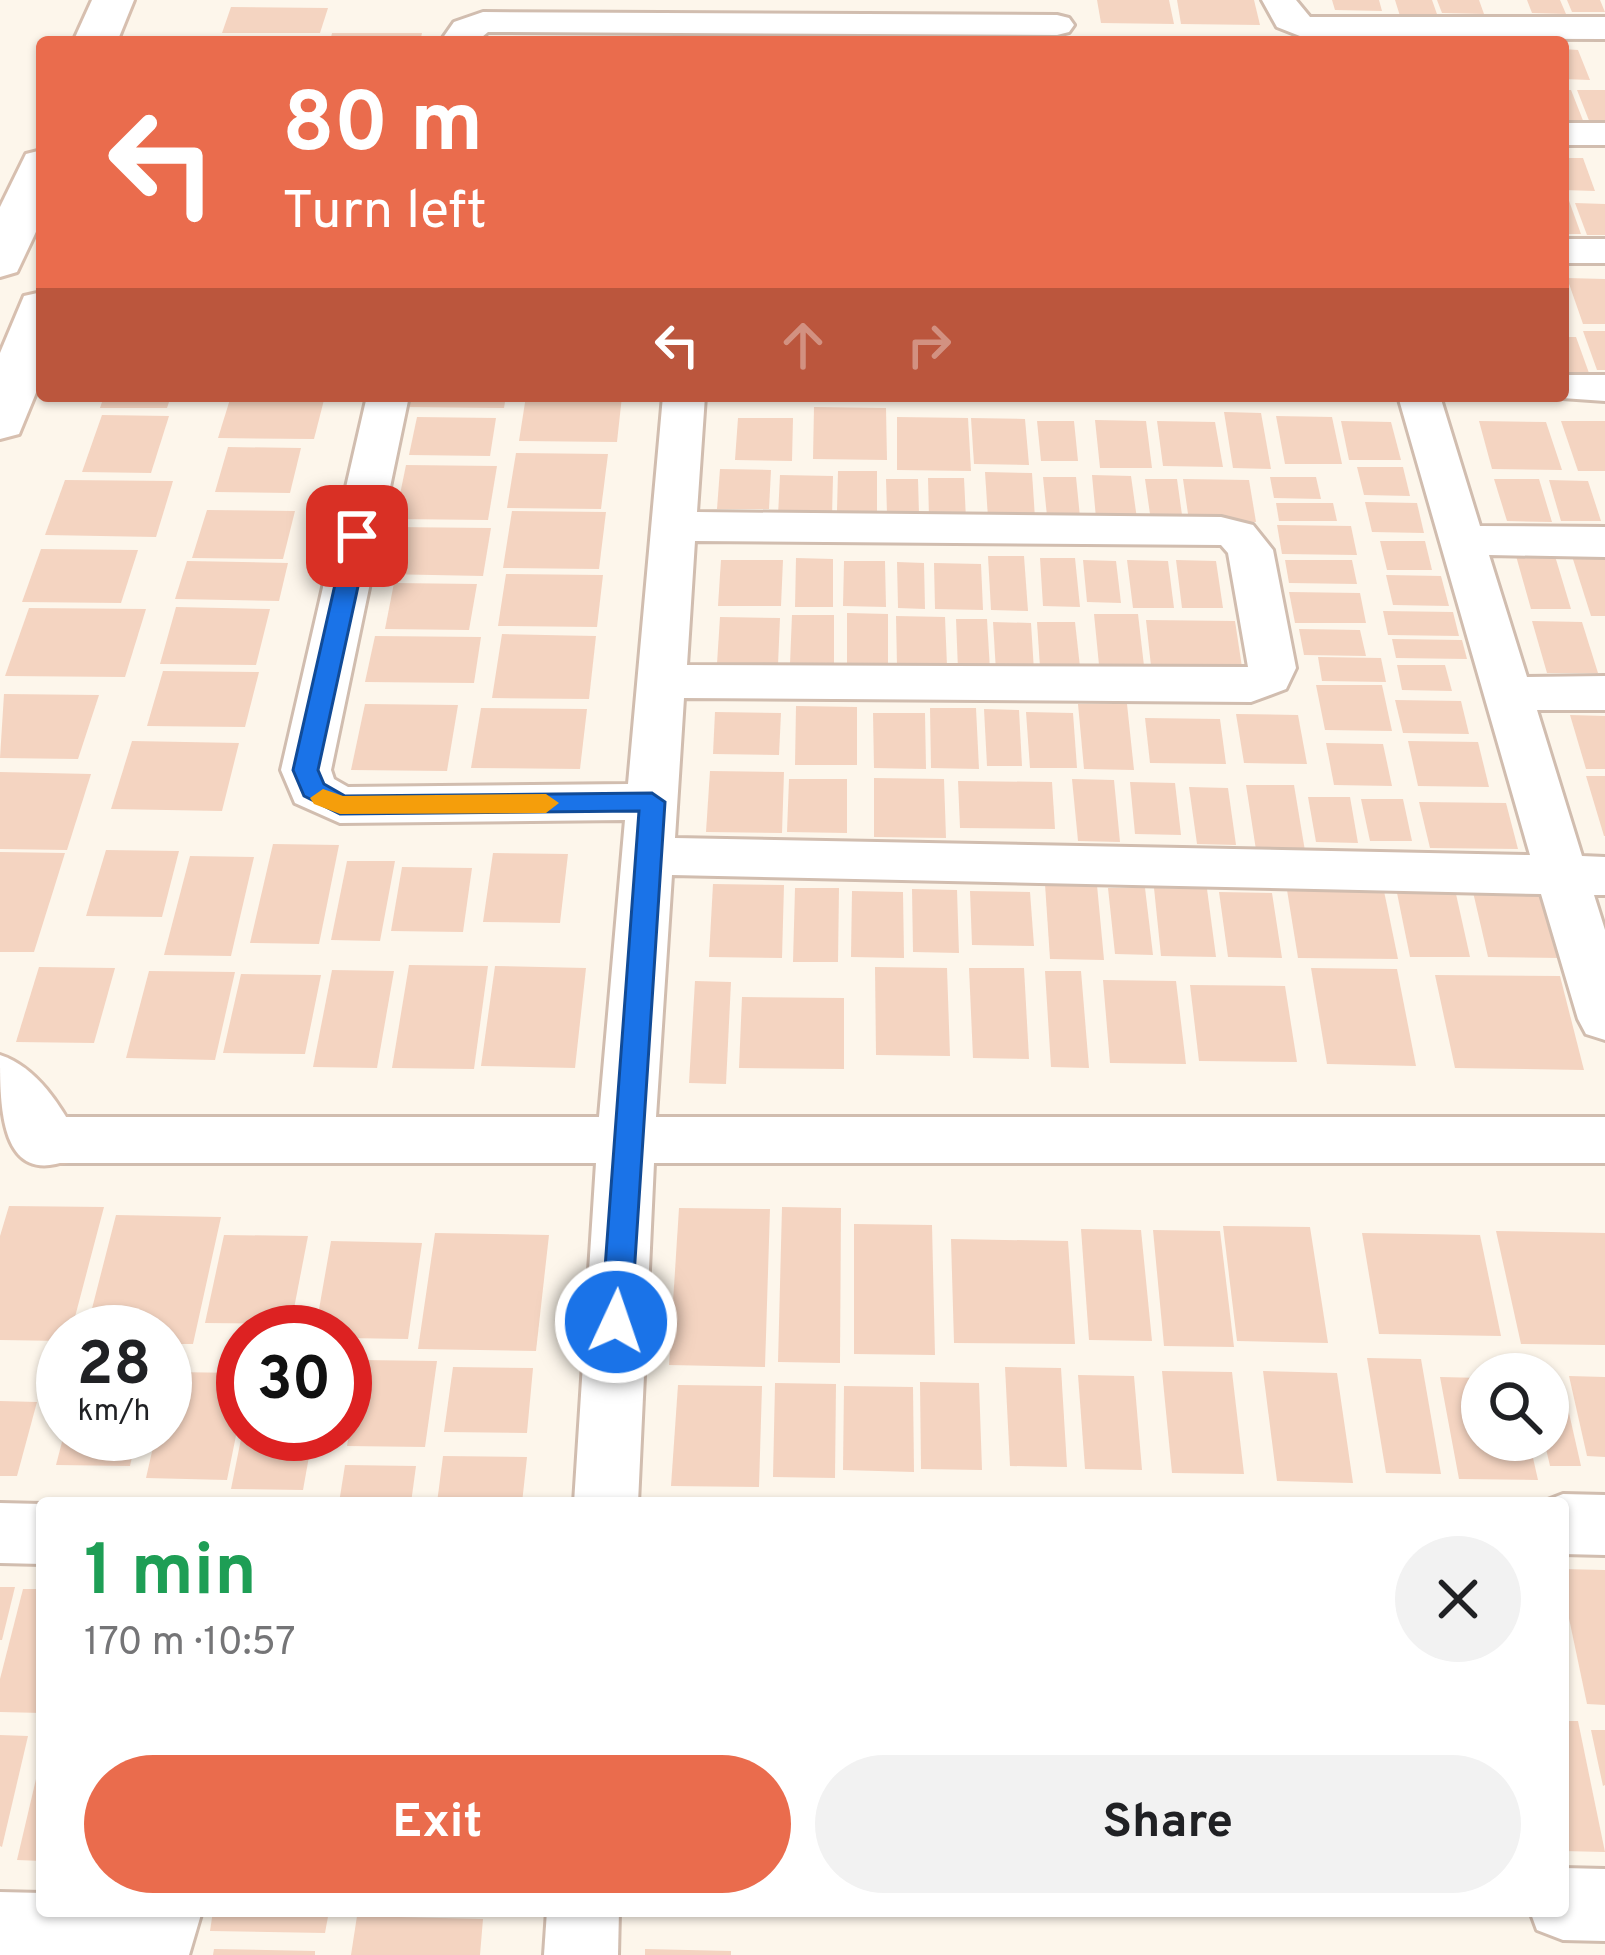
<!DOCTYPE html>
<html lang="en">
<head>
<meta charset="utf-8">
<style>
  :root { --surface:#fff; --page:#f2f2f2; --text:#202124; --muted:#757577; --accent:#ea6c4d }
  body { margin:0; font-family:Overpass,sans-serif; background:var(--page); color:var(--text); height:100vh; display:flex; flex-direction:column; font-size:45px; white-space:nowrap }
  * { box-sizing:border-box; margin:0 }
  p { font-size:39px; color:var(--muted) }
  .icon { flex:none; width:66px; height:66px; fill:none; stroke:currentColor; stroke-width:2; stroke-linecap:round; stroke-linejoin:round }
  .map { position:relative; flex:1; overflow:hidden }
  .details { position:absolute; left:36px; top:1497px; width:1533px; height:420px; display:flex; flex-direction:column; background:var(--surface); border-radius:12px; box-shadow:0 3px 9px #0004 }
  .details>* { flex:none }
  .hud { position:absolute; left:36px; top:36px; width:1533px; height:366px; border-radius:12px; box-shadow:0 3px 9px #0004; background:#ea6c4d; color:#fff; overflow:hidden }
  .tools { position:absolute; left:1461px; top:1353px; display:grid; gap:24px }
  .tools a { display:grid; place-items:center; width:108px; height:108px; border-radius:50%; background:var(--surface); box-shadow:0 3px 9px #0004; font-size:60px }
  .speed { position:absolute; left:36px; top:1305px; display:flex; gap:24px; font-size:60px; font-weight:700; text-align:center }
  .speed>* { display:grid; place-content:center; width:156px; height:156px; border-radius:50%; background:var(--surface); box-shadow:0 3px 9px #0004; line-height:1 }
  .speed small { font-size:30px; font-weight:400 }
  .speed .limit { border:18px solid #d22; background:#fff; color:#111 }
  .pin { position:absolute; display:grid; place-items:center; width:102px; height:102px; color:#fff; margin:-51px; border-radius:24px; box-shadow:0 6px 18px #0006 }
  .me { position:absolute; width:132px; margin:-66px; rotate:3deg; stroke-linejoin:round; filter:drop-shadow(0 0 9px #0008) }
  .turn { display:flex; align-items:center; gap:42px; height:252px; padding:0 48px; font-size:54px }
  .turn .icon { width:156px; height:156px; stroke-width:2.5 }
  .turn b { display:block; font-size:84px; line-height:102px }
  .lanes { display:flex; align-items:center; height:114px; padding:0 48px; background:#0003; justify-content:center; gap:60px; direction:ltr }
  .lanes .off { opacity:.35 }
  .round { display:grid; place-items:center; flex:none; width:126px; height:126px; border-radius:63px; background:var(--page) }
  .head { display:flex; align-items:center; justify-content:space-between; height:204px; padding:0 48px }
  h1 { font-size:72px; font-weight:700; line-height:90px; color:#1e9e55 }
  .primary-button { display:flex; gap:24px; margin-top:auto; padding:24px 48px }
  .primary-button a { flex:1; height:138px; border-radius:72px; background:var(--accent); color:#fff; font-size:48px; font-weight:700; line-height:138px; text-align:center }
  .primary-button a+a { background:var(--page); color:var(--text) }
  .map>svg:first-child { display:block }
</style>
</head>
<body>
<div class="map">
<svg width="1605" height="1955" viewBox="0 0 1605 1955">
  <rect width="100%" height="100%" fill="#fdf6eb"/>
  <g fill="#f4d4c1">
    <polygon points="1097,0 1169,0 1174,24 1101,23"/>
    <polygon points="1177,0 1254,0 1260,25 1181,24"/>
    <polygon points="1332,0 1379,0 1382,11 1335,10"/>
    <polygon points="1395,0 1432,0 1438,17 1400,16"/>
    <polygon points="1437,0 1479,0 1484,14 1442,13"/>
    <polygon points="1527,0 1560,0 1566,14 1532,13"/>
    <polygon points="1567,0 1600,0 1605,12 1572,12"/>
    <polygon points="231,7 328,8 320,33 222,33"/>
    <polygon points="332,33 422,33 420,42 330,42"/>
    <polygon points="227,36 316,37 314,42 225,42"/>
    <polygon points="1563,49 1578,50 1590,80 1563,79"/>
    <polygon points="1563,90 1571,90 1584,123 1563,123"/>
    <polygon points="1577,90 1605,90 1605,123 1590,123"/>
    <polygon points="1563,158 1583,158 1595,191 1563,190"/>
    <polygon points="1563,198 1568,198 1581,234 1563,234"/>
    <polygon points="1575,203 1605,204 1605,235 1587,235"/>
    <polygon points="1567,278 1605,279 1605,324 1583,324"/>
    <polygon points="1583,331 1605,331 1605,370 1597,370"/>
    <polygon points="1563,337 1576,337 1589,373 1563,373"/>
    <polygon points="104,396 171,396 167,408 100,408"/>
    <polygon points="231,396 325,396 314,439 218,438"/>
    <polygon points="408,396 506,396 504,408 405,407"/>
    <polygon points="526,396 622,396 617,442 519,441"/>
    <polygon points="814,407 886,408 887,460 813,459"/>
    <polygon points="1224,412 1261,413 1271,469 1233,468"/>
    <polygon points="102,415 169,416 151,473 82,472"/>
    <polygon points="1276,416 1332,417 1342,464 1285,464"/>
    <polygon points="417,417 496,418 490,456 409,455"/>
    <polygon points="897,417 968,418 971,471 897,470"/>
    <polygon points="738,418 793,418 792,461 735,460"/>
    <polygon points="971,418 1025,419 1029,465 974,464"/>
    <polygon points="1095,420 1146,421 1152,468 1100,468"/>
    <polygon points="1037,421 1074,421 1078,461 1041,461"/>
    <polygon points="1157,421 1215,422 1223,467 1163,466"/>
    <polygon points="1341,421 1391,422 1401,460 1349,460"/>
    <polygon points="1479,421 1546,422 1562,470 1492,469"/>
    <polygon points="1561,421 1605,421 1605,471 1578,471"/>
    <polygon points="228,447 301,448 290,493 215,492"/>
    <polygon points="516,453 608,454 601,509 507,508"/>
    <polygon points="406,465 497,466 488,520 395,519"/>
    <polygon points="1357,467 1403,467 1410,496 1364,495"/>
    <polygon points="720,469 771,470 769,509 717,509"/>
    <polygon points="838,471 877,471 877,511 837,511"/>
    <polygon points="985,472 1032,473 1035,518 988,518"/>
    <polygon points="780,475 833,476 832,517 778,516"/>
    <polygon points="1092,475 1131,476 1137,519 1096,518"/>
    <polygon points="1043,477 1076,477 1080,517 1047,516"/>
    <polygon points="1270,477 1316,477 1321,499 1274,498"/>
    <polygon points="928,478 964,478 966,519 929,518"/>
    <polygon points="886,479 918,479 919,514 887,514"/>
    <polygon points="1145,479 1177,479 1183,522 1151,521"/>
    <polygon points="1183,479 1249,480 1256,522 1189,521"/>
    <polygon points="1494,479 1539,479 1552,522 1507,521"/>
    <polygon points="65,480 173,481 156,537 45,535"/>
    <polygon points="1549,480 1588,481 1601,521 1561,521"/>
    <polygon points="1365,502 1417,503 1424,533 1372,532"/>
    <polygon points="1276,503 1333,503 1337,521 1279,521"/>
    <polygon points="207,510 295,511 283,559 192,558"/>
    <polygon points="512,511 606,512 599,569 503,568"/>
    <polygon points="1277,525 1351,526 1357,555 1282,554"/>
    <polygon points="392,527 491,528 483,576 382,574"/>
    <polygon points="1380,541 1425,541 1432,570 1387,570"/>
    <polygon points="41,549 138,550 121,603 22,602"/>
    <polygon points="1571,553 1605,553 1605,616 1591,616"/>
    <polygon points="988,556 1024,556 1028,611 991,610"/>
    <polygon points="1516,556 1555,556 1571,609 1531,609"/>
    <polygon points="796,558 833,559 833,607 795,607"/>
    <polygon points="1040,558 1075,558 1080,607 1043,606"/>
    <polygon points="721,560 783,560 781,606 718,606"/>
    <polygon points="1083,560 1116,561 1121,603 1087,602"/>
    <polygon points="1127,560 1168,561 1174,608 1133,608"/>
    <polygon points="1176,560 1216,561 1223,608 1182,608"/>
    <polygon points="1285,560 1352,560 1357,584 1289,583"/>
    <polygon points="187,561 288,563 279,601 175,599"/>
    <polygon points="844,561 885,561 886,607 843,606"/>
    <polygon points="897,562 924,563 925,609 898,608"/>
    <polygon points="934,563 981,564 983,610 935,609"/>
    <polygon points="506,574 603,575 597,627 498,626"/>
    <polygon points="1386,575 1441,576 1449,606 1393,605"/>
    <polygon points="394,583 477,584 469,630 385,629"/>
    <polygon points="1289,592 1360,593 1366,623 1295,623"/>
    <polygon points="176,607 270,609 256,665 160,664"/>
    <polygon points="29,608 146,609 125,677 5,676"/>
    <polygon points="1383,611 1453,612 1459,636 1388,635"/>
    <polygon points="847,613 888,614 888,667 847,666"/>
    <polygon points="1094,614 1138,614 1144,666 1099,665"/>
    <polygon points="792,615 834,615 834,665 790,664"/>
    <polygon points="896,616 945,617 947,666 897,666"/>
    <polygon points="720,617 780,618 778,665 717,664"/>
    <polygon points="956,619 987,619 990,670 958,670"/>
    <polygon points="1146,620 1235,621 1242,667 1151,666"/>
    <polygon points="1532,621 1582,622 1598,673 1547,673"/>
    <polygon points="993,622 1031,623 1034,671 996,671"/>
    <polygon points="1037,622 1075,622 1080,667 1040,667"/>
    <polygon points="1299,629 1360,630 1366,656 1304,655"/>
    <polygon points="502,634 596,636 589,699 492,698"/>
    <polygon points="375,636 481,637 474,683 365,682"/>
    <polygon points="1392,639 1462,640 1467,659 1396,658"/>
    <polygon points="1318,657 1381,658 1386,682 1322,681"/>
    <polygon points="1397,665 1445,665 1452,691 1402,690"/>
    <polygon points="163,671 259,672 245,727 147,726"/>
    <polygon points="1316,685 1382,685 1392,731 1325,730"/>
    <polygon points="4,694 99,695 78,759 0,758"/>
    <polygon points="1395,700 1461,701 1469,734 1403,733"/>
    <polygon points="365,704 458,705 447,771 351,770"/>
    <polygon points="1078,704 1127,704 1134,770 1084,769"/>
    <polygon points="796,706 857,707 857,765 795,765"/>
    <polygon points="481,708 587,709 580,769 471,768"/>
    <polygon points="930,708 976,708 979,769 931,768"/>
    <polygon points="984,709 1019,710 1022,766 987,766"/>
    <polygon points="715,712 781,713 779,755 713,754"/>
    <polygon points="1026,712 1073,713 1077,768 1030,768"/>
    <polygon points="873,713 925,713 926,769 874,768"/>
    <polygon points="1236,714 1298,715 1307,764 1244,763"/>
    <polygon points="1570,715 1605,716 1605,769 1586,769"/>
    <polygon points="1145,718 1220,719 1226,764 1150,763"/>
    <polygon points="132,741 239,743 222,811 111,809"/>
    <polygon points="1408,741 1478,742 1489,787 1418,786"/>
    <polygon points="1326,743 1383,744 1392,786 1334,785"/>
    <polygon points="710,771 784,772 782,833 706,832"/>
    <polygon points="0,772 91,774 67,850 0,849"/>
    <polygon points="1586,776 1605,776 1605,836 1604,836"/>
    <polygon points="874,778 944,779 946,838 874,837"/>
    <polygon points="789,779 847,779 847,833 787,832"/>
    <polygon points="1072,779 1114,780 1120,842 1078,841"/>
    <polygon points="958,781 1052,782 1055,829 960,828"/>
    <polygon points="1130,782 1175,783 1181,835 1135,834"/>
    <polygon points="1246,785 1294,785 1305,851 1256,850"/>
    <polygon points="1189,787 1228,788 1236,845 1197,844"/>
    <polygon points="1308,797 1350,797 1358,843 1316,842"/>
    <polygon points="1361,799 1403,799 1412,841 1370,841"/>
    <polygon points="1419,802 1506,803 1518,849 1430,848"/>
    <polygon points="273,844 339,845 319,944 250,943"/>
    <polygon points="106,850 179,851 162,917 86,916"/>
    <polygon points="0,852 65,853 34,952 0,952"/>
    <polygon points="493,853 568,854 560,923 483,922"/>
    <polygon points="190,856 254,857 231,956 164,955"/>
    <polygon points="347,861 395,861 380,941 331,940"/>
    <polygon points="402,867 472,868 463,932 391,931"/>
    <polygon points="713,884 784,885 782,958 709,957"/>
    <polygon points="1045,884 1097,885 1104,960 1050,959"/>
    <polygon points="795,888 839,888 838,962 793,962"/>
    <polygon points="1108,888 1145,888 1153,955 1115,954"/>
    <polygon points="1154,888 1207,889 1216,957 1161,956"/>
    <polygon points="912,889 957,890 959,953 913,952"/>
    <polygon points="1287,890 1384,891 1398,959 1298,958"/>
    <polygon points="852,891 903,892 904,958 851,957"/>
    <polygon points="970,891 1030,892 1034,946 972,945"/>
    <polygon points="1219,892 1272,893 1282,958 1228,957"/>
    <polygon points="1473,892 1543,893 1560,958 1488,957"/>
    <polygon points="1397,893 1456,894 1470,957 1410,957"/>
    <polygon points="409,965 488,966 474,1069 392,1068"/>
    <polygon points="495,966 586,968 575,1068 481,1066"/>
    <polygon points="39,967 115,968 94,1043 16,1042"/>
    <polygon points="875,967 947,968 950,1056 876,1055"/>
    <polygon points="969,968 1024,968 1029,1059 973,1058"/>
    <polygon points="1311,968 1397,969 1416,1066 1327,1064"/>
    <polygon points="332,970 394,971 377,1068 313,1067"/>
    <polygon points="149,971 235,972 215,1060 126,1058"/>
    <polygon points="1045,971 1081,971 1089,1068 1051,1067"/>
    <polygon points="241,974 321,975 305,1054 223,1053"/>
    <polygon points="1435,975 1560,976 1584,1070 1455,1068"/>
    <polygon points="1103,980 1176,981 1186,1064 1110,1063"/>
    <polygon points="695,981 731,982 726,1084 689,1083"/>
    <polygon points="1190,985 1285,986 1297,1062 1199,1061"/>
    <polygon points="742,997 844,998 844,1069 739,1068"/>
    <polygon points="9,1206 104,1207 71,1332 63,1332 63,1341 0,1340 0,1236"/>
    <polygon points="782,1207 841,1208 840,1363 778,1362"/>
    <polygon points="679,1208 770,1209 765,1367 669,1365"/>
    <polygon points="116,1215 221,1217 193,1344 165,1344 165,1332 86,1332"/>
    <polygon points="854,1224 932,1225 935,1355 854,1354"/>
    <polygon points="1223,1226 1310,1227 1328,1343 1237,1341"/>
    <polygon points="1081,1229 1141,1230 1152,1341 1089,1340"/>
    <polygon points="1153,1230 1220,1231 1234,1347 1164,1346"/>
    <polygon points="1496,1231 1605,1233 1605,1345 1521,1344"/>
    <polygon points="435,1233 549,1235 536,1351 418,1349"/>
    <polygon points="1362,1233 1480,1235 1501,1336 1379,1334"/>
    <polygon points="224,1235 308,1236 291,1324 205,1323"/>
    <polygon points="951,1239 1068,1241 1075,1344 954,1343"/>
    <polygon points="331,1241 422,1243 408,1339 345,1338 345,1332 315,1332"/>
    <polygon points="1367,1358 1421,1359 1441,1474 1386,1473"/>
    <polygon points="361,1360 437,1361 425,1447 347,1446"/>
    <polygon points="453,1367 533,1368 527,1433 444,1432"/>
    <polygon points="1005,1367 1061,1368 1067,1467 1010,1466"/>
    <polygon points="1162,1371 1232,1372 1244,1474 1172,1473"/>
    <polygon points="1263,1371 1337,1373 1353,1483 1277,1481"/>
    <polygon points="170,1372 243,1373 243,1401 227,1480 146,1478 156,1434 165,1434"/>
    <polygon points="1078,1375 1134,1376 1142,1470 1085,1469"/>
    <polygon points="1569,1376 1605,1377 1605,1457 1587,1456"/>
    <polygon points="1440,1377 1482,1378 1482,1440 1529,1440 1538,1480 1459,1479"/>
    <polygon points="920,1382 979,1383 982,1470 921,1469"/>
    <polygon points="775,1383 836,1384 835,1478 773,1477"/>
    <polygon points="678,1385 762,1386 759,1487 671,1486"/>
    <polygon points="844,1386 913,1387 914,1472 843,1470"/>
    <polygon points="1548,1391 1564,1391 1581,1466 1550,1466 1544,1440"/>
    <polygon points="0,1401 37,1402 17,1476 0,1476"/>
    <polygon points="64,1434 137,1434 130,1466 56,1465"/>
    <polygon points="242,1434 313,1434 303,1490 231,1489"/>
    <polygon points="443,1456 527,1457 522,1503 437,1503"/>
    <polygon points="345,1465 416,1466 411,1503 339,1503"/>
    <polygon points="1563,1569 1605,1570 1605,1705 1587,1704 1563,1590"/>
    <polygon points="0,1587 15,1587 2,1640 0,1640"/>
    <polygon points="23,1589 42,1589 42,1713 0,1712 0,1679"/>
    <polygon points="1563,1721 1578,1721 1605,1852 1563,1851"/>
    <polygon points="1591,1730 1605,1730 1605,1785 1603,1786"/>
    <polygon points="0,1735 28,1736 2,1847 0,1846"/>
    <polygon points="40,1762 42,1861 17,1860"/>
    <polygon points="213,1911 329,1911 325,1933 210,1931"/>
    <polygon points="357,1916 483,1919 480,1955 351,1955"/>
    <polygon points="214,1949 315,1951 315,1955 213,1955"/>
    <polygon points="645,1949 731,1951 731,1955 645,1955"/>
  </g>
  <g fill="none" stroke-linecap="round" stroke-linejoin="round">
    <defs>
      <g id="street">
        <polygon points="1262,0 1296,0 1310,17 1605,17 1605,39 1305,38 1277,27"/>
        <polygon points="483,12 1057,15 1069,18 1074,25 1069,32 1057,35 488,32 476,42 440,42 454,22"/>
        <rect x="1563" y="123" width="42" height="22"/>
        <rect x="1563" y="239" width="42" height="24"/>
        <polygon points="1563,375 1605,375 1605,401 1548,397 1563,396"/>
        <path d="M367 396H409L331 770 334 779 348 787 628 784 663 396H705L697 512 1221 517 1253 525 1273 550 1296 668 1286 689 1251 702 684 698 675 838 1530 855 1398 396H1440L1480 526 1605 527V557L1489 555 1527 677 1605 676V710H1537L1582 856 1605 857V895H1594L1605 930V1040L1586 1034 1578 1019 1541 894 672 875 656 1117H1605V1163H654L638 1503H574L596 1163H44L24 1156 15 1140 24 1124 44 1117H599L625 820 340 823 295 803 281 770ZM695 541 1221 545 1228 553 1248 667 687 665Z"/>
        <polygon points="1563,1494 1605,1495 1605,1555 1563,1554 1563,1503 1540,1503"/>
        <polygon points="0,1503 42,1504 42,1564 0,1563"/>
        <polygon points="1563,1868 1605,1869 1605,1941 1563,1940 1537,1930 1530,1911 1563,1911"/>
        <polygon points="0,1892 42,1893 42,1911 202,1911 189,1955 0,1955"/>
        <polygon points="547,1911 619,1911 618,1955 544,1955"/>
      </g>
      <g id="secondary">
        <polygon points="92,0 134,0 117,42 73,42"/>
        <polygon points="42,150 42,219 17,272 0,277 0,207 26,154"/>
        <polygon points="42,292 42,378 19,434 0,439 0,353 24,296"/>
        <path d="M0 1055C37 1067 61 1106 79 1140L69 1160C0 1187 0 1107 0 1055Z"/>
      </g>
    </defs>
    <use href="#street" stroke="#d1bdaf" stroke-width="6"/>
    <use href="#secondary" stroke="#d7bfaf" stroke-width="6"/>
    <use href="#street" fill="#fff" fill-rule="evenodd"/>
    <use href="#secondary" fill="#fff" fill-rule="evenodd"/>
  </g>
  <polygon fill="#1a73e8" stroke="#114b97" stroke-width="3" points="357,529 369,536 318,770 324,784 345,796 652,793 665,802 631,1322 627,1331 616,1335 605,1331 601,1322 639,811 340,814 304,796 293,770 346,536"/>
  <polygon fill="#f59e0b" points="323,789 343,796 546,794 559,803 546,813 340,814 314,804 310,798"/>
</svg>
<div class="tools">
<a><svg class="icon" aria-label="search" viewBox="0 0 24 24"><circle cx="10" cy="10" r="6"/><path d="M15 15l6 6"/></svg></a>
</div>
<div class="speed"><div>28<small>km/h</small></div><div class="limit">30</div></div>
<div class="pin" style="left:357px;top:536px;background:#d93025"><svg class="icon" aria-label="arrive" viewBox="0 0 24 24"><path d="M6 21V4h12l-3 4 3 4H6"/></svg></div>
<svg class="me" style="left:616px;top:1322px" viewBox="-20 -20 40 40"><circle r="17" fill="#1a73e8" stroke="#fff" stroke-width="3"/><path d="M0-11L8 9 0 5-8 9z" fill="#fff"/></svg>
<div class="hud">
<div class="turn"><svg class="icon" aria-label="left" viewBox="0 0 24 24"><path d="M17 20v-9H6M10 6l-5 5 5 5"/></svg><div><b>80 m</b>Turn left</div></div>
<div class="lanes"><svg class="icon" aria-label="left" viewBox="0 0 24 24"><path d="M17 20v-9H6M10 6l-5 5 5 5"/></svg><svg class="icon off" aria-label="ahead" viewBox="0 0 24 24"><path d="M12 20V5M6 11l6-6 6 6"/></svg><svg class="icon off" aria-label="right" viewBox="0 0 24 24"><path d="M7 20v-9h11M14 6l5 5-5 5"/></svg></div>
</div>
<section class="details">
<div class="head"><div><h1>1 min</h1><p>170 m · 10:57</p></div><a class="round"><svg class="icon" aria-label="close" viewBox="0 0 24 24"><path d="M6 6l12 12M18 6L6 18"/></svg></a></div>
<div class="primary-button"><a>Exit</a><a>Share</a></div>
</section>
</div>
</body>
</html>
